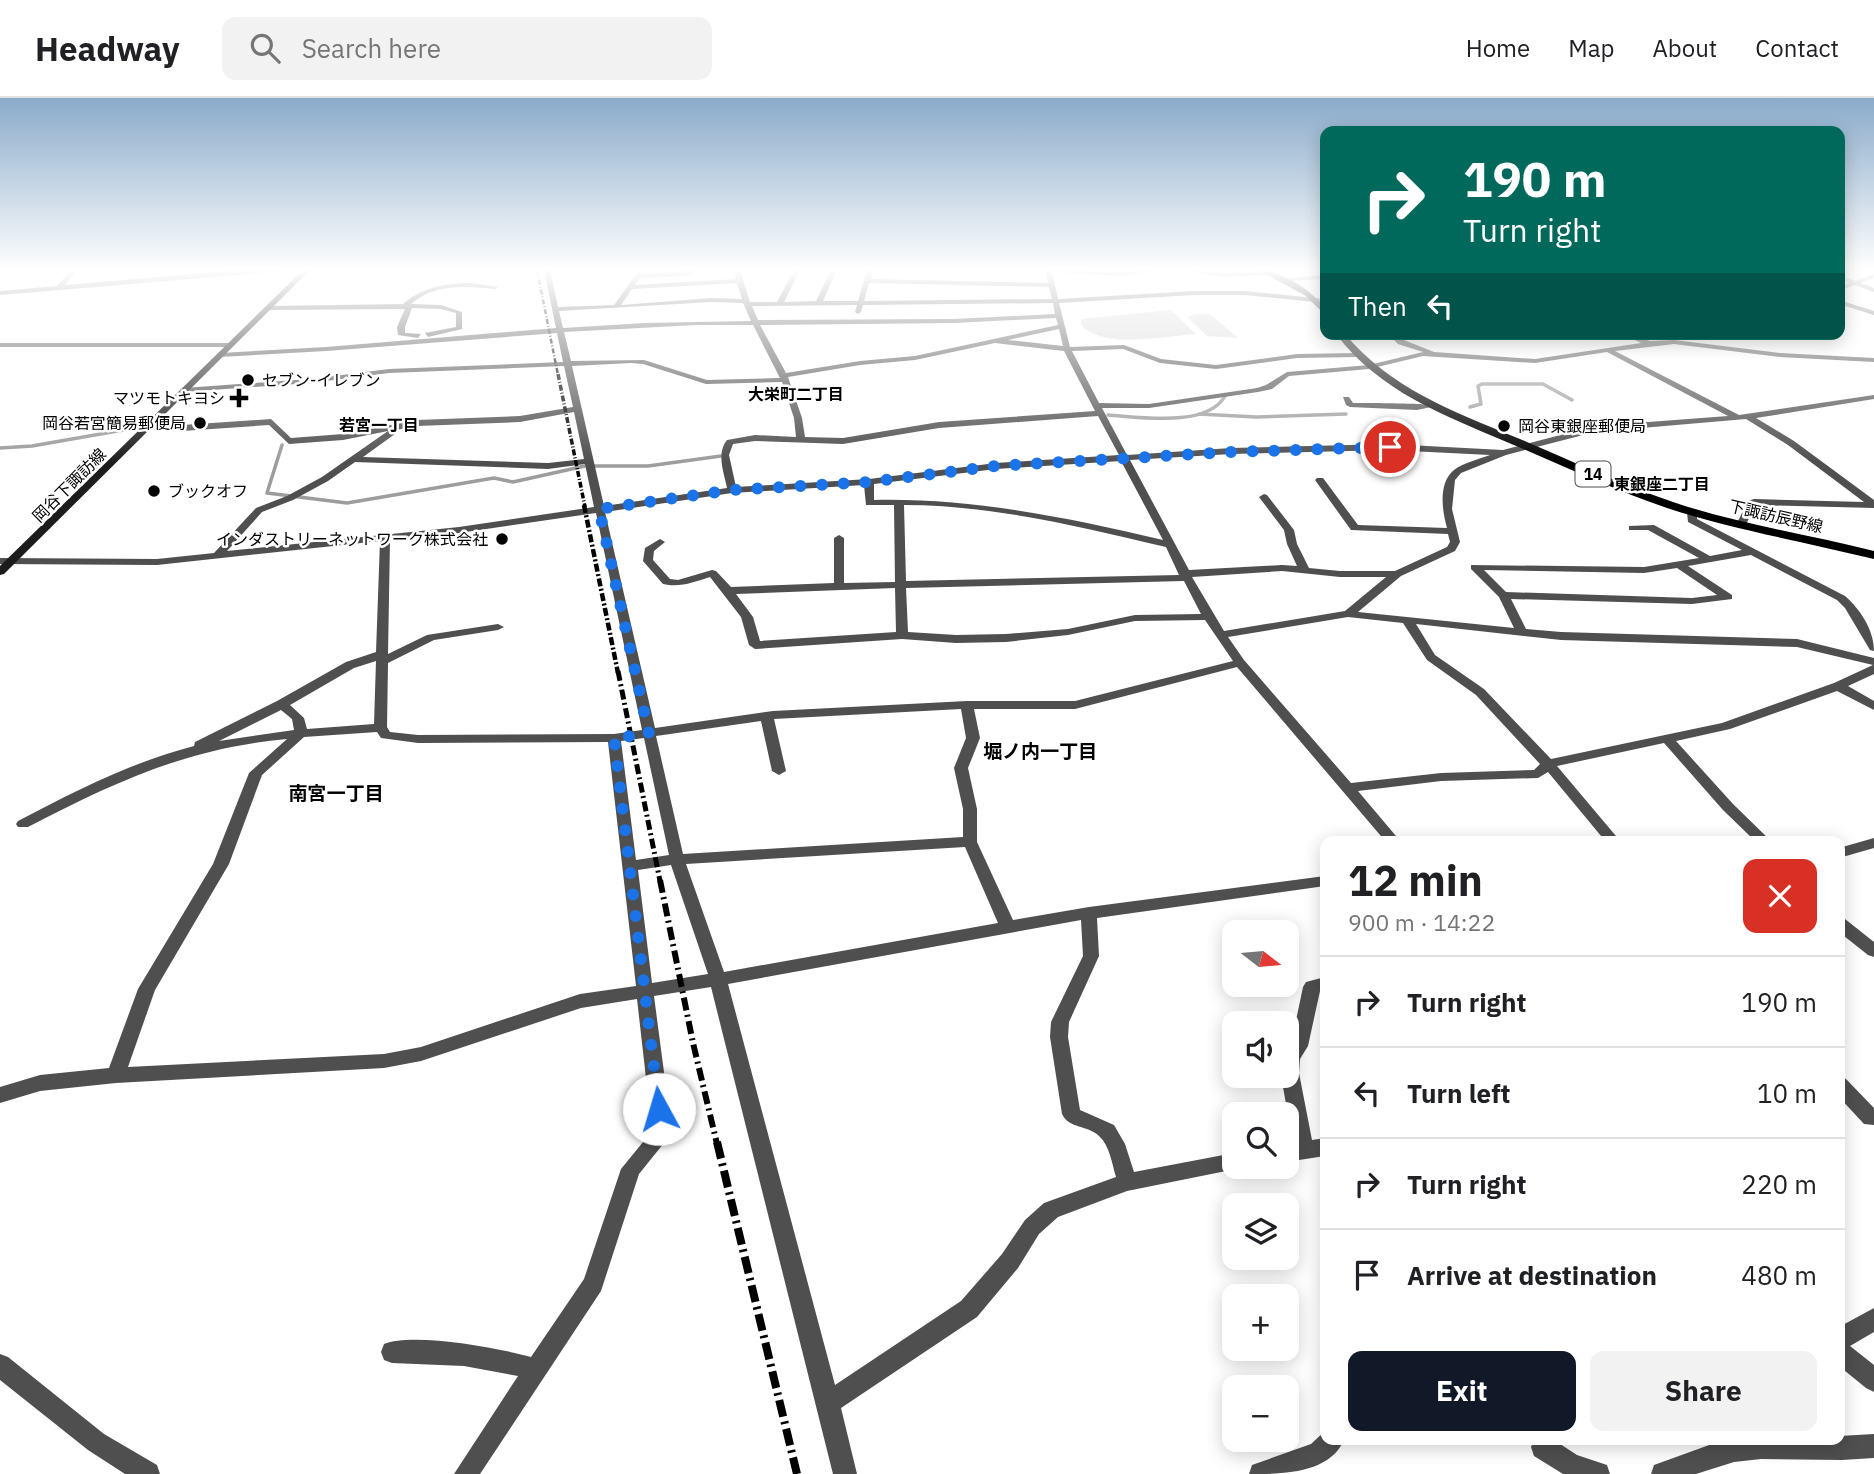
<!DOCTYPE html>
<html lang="en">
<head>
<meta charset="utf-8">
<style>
  :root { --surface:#fff; --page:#f2f2f2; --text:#202124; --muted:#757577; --line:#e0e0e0; --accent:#111827 }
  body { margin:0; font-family:"IBM Plex Sans","Noto Sans JP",sans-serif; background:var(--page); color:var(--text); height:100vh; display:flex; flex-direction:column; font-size:26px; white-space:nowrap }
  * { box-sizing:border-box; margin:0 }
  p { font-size:23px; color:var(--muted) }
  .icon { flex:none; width:38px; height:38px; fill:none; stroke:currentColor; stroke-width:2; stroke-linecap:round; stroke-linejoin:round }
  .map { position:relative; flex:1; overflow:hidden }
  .side { position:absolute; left:1320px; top:738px; width:525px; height:609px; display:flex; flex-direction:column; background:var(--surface); border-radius:14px; box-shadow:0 4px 18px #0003 }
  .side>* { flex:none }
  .banner { position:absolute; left:1320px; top:28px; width:525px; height:214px; border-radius:14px; box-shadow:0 4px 18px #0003; background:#00695c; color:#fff; overflow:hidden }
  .needle { width:46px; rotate:106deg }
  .fabs { position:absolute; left:1222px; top:822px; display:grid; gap:14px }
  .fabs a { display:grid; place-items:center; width:77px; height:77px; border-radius:14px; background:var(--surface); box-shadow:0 4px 18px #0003; font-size:35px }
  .pin { position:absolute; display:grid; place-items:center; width:60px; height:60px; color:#fff; margin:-30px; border:4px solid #fff; border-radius:50%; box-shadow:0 2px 7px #0007 }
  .me { position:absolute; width:77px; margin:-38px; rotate:354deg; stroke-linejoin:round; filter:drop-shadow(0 0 5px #0008) }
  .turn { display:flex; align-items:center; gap:24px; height:147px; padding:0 28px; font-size:32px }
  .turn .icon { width:91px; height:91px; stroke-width:2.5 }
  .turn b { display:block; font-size:49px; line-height:60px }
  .then { display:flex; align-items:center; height:66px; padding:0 28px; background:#0003; gap:14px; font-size:26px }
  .round { display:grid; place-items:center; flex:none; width:74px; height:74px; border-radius:14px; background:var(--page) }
  .overview { display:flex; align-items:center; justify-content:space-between; height:119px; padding:0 28px }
  h1 { font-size:42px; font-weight:700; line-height:52px }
  .cta { display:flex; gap:14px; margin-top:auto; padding:14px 28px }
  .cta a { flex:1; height:80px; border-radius:14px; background:var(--accent); color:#fff; font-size:28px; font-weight:700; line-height:80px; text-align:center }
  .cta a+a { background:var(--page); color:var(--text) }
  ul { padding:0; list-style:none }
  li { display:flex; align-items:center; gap:21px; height:91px; padding:0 28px; border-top:2px solid var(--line) }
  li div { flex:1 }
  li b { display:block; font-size:26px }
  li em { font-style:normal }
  header { display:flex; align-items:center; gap:42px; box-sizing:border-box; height:98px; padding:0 35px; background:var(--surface); border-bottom:2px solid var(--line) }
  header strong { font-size:33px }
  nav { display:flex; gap:38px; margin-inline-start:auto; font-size:24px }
  .search { width:490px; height:63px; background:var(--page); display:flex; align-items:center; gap:18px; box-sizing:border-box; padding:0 24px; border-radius:14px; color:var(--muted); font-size:26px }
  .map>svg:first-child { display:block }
</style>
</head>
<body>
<header>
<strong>Headway</strong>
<div class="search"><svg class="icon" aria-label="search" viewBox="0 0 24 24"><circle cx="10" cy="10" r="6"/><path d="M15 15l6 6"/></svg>Search here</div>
<nav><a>Home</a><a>Map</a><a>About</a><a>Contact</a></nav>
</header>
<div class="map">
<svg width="1874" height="1376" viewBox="0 0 1874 1376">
  <rect width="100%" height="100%" fill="#fff"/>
  <g fill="#d6d6d6">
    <path d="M1171 212 1196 236C1166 238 1100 252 1081 226V221Z"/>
    <polygon points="1195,216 1210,216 1238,240 1207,238 1187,219"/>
  </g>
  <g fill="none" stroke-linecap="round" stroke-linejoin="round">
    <g stroke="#9d9d9d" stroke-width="3.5">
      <polyline points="1470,309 1481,306 1478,288 1482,286 1543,286 1572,302"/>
      <polyline points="1199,316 1256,319 1346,316"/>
      <path d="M1108 317C1140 319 1207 330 1225 298"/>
      <polyline points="282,347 267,395 347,405 494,380 513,384 585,368 648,368 721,358"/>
      <polyline points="0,350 32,348 129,331"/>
    </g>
    <g fill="#4f4f4f" fill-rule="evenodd">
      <polygon points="71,172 77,172 65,187 238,172 296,172 0,197 0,193 57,188"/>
      <polygon points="329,172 339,172 336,174"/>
      <path d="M544 172H550L558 209 614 207 639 172H645L642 176 695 172 691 178 640 180 635 187 736 181 734 172H740L750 204H777L794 172H800L784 204 816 203 831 172H837L823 203H858L867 172H873L871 181 1048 185 1045 172 1120 174 1159 172 1120 178 1052 174 1058 201 1194 193H1245L1325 201V205L1245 197H1194L1059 205 1070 249 1124 247 1161 261 1216 267 1297 256 1356 255 1360 257 1356 259 1297 260 1216 271 1160 265 1123 251 1072 253 1099 305 1149 306 1257 290 1266 287 1287 274 1369 267 1423 254 1398 246 1388 236H1396L1404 242 1434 254 1535 261 1641 245 1623 236H1633L1650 243 1674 242 1780 255 1874 260V264L1780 259 1674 246 1615 253 1739 317 1874 297V301L1756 320 1794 343 1874 402V410L1755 407 1745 429H1737L1736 427 1748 403 1754 401 1864 404 1788 347 1746 321 1595 334 1506 357 1461 375 1455 382 1452 411 1460 444 1455 453 1401 478 1358 514 1514 530 1499 499 1471 471V467L1644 469 1699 460 1648 432H1629V428L1654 427 1710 458 1742 452 1688 424 1687 414 1692 411 1697 414V421L1845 498C1860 511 1874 532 1874 553L1870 552 1845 510 1837 502 1751 457 1688 468 1732 497V501L1692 506 1511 501 1526 531 1561 534 1797 541 1874 560V576L1848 588 1874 603V612L1837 593 1730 631 1676 643 1733 706 1772 744H1756L1723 712 1664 645 1557 668 1621 744H1606L1548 674 1538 680 1441 683 1358 693 1401 744H1386L1237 569 1075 611H974L980 640 968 670 977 711V744L1013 822 1089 809 1325 778V788L1097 820 1099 858 1069 924 1068 939 1080 1012 1114 1027 1125 1046 1134 1074 1234 1055V1069L1241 1070 1127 1093 1058 1119 1039 1136 1018 1170 977 1219 841 1310 857 1376H833L711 889 654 898 672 1035 639 1076 601 1193 480 1376H454L518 1278 464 1268 392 1265 384 1262 381 1254 384 1246C413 1234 499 1250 531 1259L584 1181 621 1071 652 1033 637 901 581 910 421 963 384 970 116 985 40 993 0 1005V989L40 977 109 970 138 891 213 766 249 675 287 641C187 650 115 684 28 729H18L16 726 18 723C75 693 132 664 194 648L195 644 277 603 346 564 376 554 380 443 157 467 0 466V460L157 461 214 455 256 410 287 398 322 379 388 333 343 342 289 346 269 327 182 333 147 332 144 331V327H182L271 321 291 340 343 336 417 322 520 318 573 309 564 268 389 275 310 285 184 294 180 292 184 290 310 281 389 271 563 264 557 235 326 253 220 259 216 257 220 255 326 249 556 230ZM737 185 742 201 711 200 621 207 632 191ZM869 185 1049 189 1052 201 864 203ZM711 204 743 205 751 223 644 225 563 230 559 213ZM1053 205 1055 216 954 221 758 222 752 208 857 207 855 214 858 216 861 214 863 207ZM1056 220 1058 227 915 258 860 263 786 275 760 227 954 225ZM696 227H753L780 280 707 282 644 262 571 263 564 234ZM1059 231 1063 248 1008 242ZM995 245 1064 253 1095 313 939 324 843 340 805 339 802 320 788 279 860 267 915 262ZM1607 254 1728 318 1595 328 1503 352 1389 346 1231 350 1127 357 1102 310H1149L1258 294 1272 291 1289 278 1369 271 1423 258 1535 265ZM631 265 643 266 706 286 782 284 794 320 796 339 755 337 727 342C716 356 724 374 727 390L604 408 572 268ZM574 314 584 361 548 365 363 359 395 336 396 332 417 328 520 324ZM1098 318 1119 357 996 365 869 381 736 389 729 357 733 346 755 343 843 346 939 330ZM1389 352 1490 357C1479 361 1463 365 1454 372 1438 385 1442 412 1447 430L1358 427 1323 380H1317L1315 382 1351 432 1448 436 1450 444 1447 449 1395 473H1340L1309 470 1297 446 1294 432 1267 397 1264 396 1259 399 1284 432 1287 446 1297 468 1282 467 1189 472 1130 362 1231 356ZM1121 363 1163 442C1067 419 972 400 874 402V386L996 371ZM355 364 548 371 585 366 594 409 459 429 227 453 262 414 293 402 328 383ZM864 387 866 407H894L895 484 844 485V440L839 437 834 440V485L731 489 716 473 712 472 678 482 670 481 653 462 654 453 665 444 660 441 645 450 643 463 663 486C680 490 694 484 710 479L741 519 749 547 755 551 902 541 956 545 1006 544 1068 537 1135 523 1205 522 1233 563 1075 603H967L773 613 655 630 605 414 732 395ZM904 407C993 407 1080 429 1166 449L1179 477 906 483ZM596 415 642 632 614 636 418 637 390 634 387 629 388 565 434 542 498 532 504 529 498 526 427 537 388 556 390 442 459 435ZM1677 470 1717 497 1692 500 1506 494 1484 472 1644 475ZM1282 473 1340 479H1386L1345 513 1224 533 1192 479ZM1184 483 1201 516 1135 517 1068 531 1006 536 956 537 908 534 906 490ZM895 490 896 534 760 543 753 519 736 496ZM1348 519 1403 525 1427 562 1476 597 1540 666 1534 672 1441 675 1351 685 1244 562 1228 539ZM1416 526 1561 542 1797 549 1873 567 1834 585 1722 625 1551 661 1484 591 1435 557ZM376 563 374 626 307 631 304 620 290 607 354 570ZM961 611 966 640 954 670 963 711V739L683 756 656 638 761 623 772 673 779 677 786 673 774 621ZM281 612 292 621 294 632 219 643ZM377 634 381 640 418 645 608 644 636 888 580 896 421 949 384 956 128 969 155 892 229 766 262 677 304 639ZM644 640 669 757 636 762 621 643ZM965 749 998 825 724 874 686 766ZM671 767 708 876 652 885 638 772ZM1081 822 1083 858 1051 924 1050 939 1062 1016C1069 1031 1088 1027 1099 1038 1110 1048 1112 1066 1116 1079L1044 1105 1025 1122 1002 1156 961 1203 835 1287 728 886Z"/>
      <polygon points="1181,172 1226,175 1271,174 1274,176 1226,179"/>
      <polygon points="1874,176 1874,180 1861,185 1874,190 1874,194 1855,187 1839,193 1839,189 1849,185 1839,181 1839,177 1855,183"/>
      <polygon points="1325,177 1325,181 1282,183 1279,181"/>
      <path d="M471 185 498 189 495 191C467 188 434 185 411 206L441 207 462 214V231L428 239 425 235 456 229V215L441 211 412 210 405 229V235L421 236 418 240 398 237 397 229 405 211 267 212 264 210 267 208 403 206C422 189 446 185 471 185Z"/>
      <polygon points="1839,202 1874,213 1874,217 1839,206"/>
      <polygon points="0,245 231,245 235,247 231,249 0,249"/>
      <path d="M1343 299H1349L1353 305C1365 305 1431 305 1436 308L1417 312 1350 309 1346 307Z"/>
      <polygon points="1874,740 1874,750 1839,760 1839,750"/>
      <polygon points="1839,819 1845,821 1874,844 1874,859 1868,857 1839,834"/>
      <polygon points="1325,879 1325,892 1320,893 1308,948 1300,961 1299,975 1312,1042 1325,1040 1325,1058 1286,1064 1286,1046 1293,1045 1281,978 1286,978 1286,952 1291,946 1303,889 1306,884"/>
      <polygon points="1839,978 1846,981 1874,1010 1874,1027 1864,1026 1839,999"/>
      <polygon points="1874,1210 1874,1234 1850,1248 1874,1267 1874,1294 1866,1290 1839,1268 1839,1229"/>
      <polygon points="0,1256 8,1259 104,1336 157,1367 160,1376 125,1376 88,1352 0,1282"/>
      <path d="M1325 1333V1342H1344C1329 1376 1282 1376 1249 1376L1252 1367 1311 1346Z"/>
      <polygon points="1874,1336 1874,1360 1842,1362 1761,1361 1734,1364 1696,1376 1651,1376 1654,1367 1723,1342 1839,1342 1839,1338"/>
      <polygon points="1534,1342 1554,1342 1577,1357 1607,1367 1610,1376 1563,1376 1534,1358 1531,1349"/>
    </g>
    <polygon fill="#1c1c1c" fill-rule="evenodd" points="303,172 310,172 4,476 0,477 0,468"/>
    <g fill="#000" fill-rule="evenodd">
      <path d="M1258 172C1282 172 1310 192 1325 209V217L1306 198Z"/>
      <path d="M1336 236H1345C1390 290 1452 313 1515 339 1568 361 1619 386 1673 404 1738 426 1807 436 1874 453V461C1805 444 1735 432 1667 410 1613 392 1562 367 1509 345 1444 317 1380 294 1336 236Z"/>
    </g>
    <polyline stroke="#000" stroke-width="2.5" stroke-dasharray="5 2 1 2" stroke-linecap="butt" points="537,172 558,277"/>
    <polyline stroke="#000" stroke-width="3.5" stroke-dasharray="6 2 1 2" stroke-linecap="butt" points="558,276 585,409"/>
    <polyline stroke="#000" stroke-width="4.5" stroke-dasharray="8 2.5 2 2.5" stroke-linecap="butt" points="584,407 618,575"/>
    <polyline stroke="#000" stroke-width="5" stroke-dasharray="10 3.5 2 3.5" stroke-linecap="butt" points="618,573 660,783"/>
    <polyline stroke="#000" stroke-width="6" stroke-dasharray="13 4.5 2 4.5" stroke-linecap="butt" points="660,782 693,945 717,1046"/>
    <polyline stroke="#000" stroke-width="8" stroke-dasharray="17 5 2.5 5" stroke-linecap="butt" points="717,1044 797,1376"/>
  </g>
  <linearGradient id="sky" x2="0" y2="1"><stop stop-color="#8aabca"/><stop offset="0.47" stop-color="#fff"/><stop offset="1" stop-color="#fff" stop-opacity="0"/></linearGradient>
  <rect width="1874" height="365" fill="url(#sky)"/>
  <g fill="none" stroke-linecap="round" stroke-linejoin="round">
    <polyline stroke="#1a73e8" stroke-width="12" stroke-dasharray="0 21.6" points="659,1011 614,640 649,636 599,411 732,392 869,384 996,368 1231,354 1390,349"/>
  </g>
  <g fill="#000" stroke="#fff" stroke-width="2.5">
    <circle cx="248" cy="282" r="7"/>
    <path d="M235.5 289.5h7v7h7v7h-7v7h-7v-7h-7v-7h7z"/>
    <circle cx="200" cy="325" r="7"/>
    <circle cx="1504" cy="328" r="7"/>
    <circle cx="154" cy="393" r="7"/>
    <circle cx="502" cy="441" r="7"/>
  </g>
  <g text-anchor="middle" stroke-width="5" stroke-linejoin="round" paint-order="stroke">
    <g font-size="16" fill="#000" stroke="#fff" text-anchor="start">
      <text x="262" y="288">セブン-イレブン</text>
      <text x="225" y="306" text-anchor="end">マツモトキヨシ</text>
      <text x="186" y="331" text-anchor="end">岡谷若宮簡易郵便局</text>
      <text x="1518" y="334">岡谷東銀座郵便局</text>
      <text x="168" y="399">ブックオフ</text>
      <text x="488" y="447" text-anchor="end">インダストリーネットワーク株式会社</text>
    </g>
    <g font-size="16" font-weight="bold" fill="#000" stroke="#fff">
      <text x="796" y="302">大栄町二丁目</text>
      <text x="379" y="333">若宮一丁目</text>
      <text x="1662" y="392">東銀座二丁目</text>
    </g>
    <rect fill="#fff" stroke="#4c4c4c" stroke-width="2" x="1575.5" y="363.5" width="35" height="25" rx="5"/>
    <g font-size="16" font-weight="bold" fill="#000">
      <text x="1593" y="382">14</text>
    </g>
    <g font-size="16" fill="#000" stroke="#fff">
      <text transform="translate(69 387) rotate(-45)" y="6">岡谷下諏訪線</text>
      <text transform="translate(1776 418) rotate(13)" y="6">下諏訪辰野線</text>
    </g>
    <g font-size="19" font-weight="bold" fill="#000" stroke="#fff">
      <text x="1040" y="660">堀ノ内一丁目</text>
      <text x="336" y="702">南宮一丁目</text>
    </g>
  </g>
</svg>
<div class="fabs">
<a><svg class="needle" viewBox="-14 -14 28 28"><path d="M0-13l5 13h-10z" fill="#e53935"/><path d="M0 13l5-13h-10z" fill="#757577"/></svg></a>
<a><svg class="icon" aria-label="sound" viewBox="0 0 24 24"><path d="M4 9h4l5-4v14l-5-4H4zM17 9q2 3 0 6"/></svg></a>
<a><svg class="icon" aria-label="search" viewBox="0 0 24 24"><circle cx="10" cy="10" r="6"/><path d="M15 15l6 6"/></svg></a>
<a><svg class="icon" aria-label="layers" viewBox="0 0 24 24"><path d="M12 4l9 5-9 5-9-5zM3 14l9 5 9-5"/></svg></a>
<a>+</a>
<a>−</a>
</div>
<div class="pin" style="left:1390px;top:349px;background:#d93025"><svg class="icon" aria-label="arrive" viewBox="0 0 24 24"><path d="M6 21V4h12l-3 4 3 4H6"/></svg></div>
<svg class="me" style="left:659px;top:1011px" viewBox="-20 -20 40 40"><circle r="19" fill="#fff"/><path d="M0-13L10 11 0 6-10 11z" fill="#1a73e8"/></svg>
<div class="banner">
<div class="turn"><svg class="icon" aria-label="right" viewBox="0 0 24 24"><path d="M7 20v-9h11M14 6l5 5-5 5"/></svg><div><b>190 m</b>Turn right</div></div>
<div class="then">Then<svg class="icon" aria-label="left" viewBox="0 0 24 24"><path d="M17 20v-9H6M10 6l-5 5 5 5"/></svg></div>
</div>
<section class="side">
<div class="overview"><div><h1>12 min</h1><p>900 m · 14:22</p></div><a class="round" style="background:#d93025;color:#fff"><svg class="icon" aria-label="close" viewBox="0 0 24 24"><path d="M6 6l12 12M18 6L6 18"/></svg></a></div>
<ul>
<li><svg class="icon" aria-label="right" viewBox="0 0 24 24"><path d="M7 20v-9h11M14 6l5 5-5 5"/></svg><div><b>Turn right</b></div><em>190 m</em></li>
<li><svg class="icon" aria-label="left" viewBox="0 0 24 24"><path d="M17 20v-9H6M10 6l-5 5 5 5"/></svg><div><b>Turn left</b></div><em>10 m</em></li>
<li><svg class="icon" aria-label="right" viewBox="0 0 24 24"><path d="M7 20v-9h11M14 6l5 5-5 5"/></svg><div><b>Turn right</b></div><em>220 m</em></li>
<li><svg class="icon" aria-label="arrive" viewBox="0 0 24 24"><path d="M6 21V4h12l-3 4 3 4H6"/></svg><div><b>Arrive at destination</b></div><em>480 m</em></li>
</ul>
<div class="cta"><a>Exit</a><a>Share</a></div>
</section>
</div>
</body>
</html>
